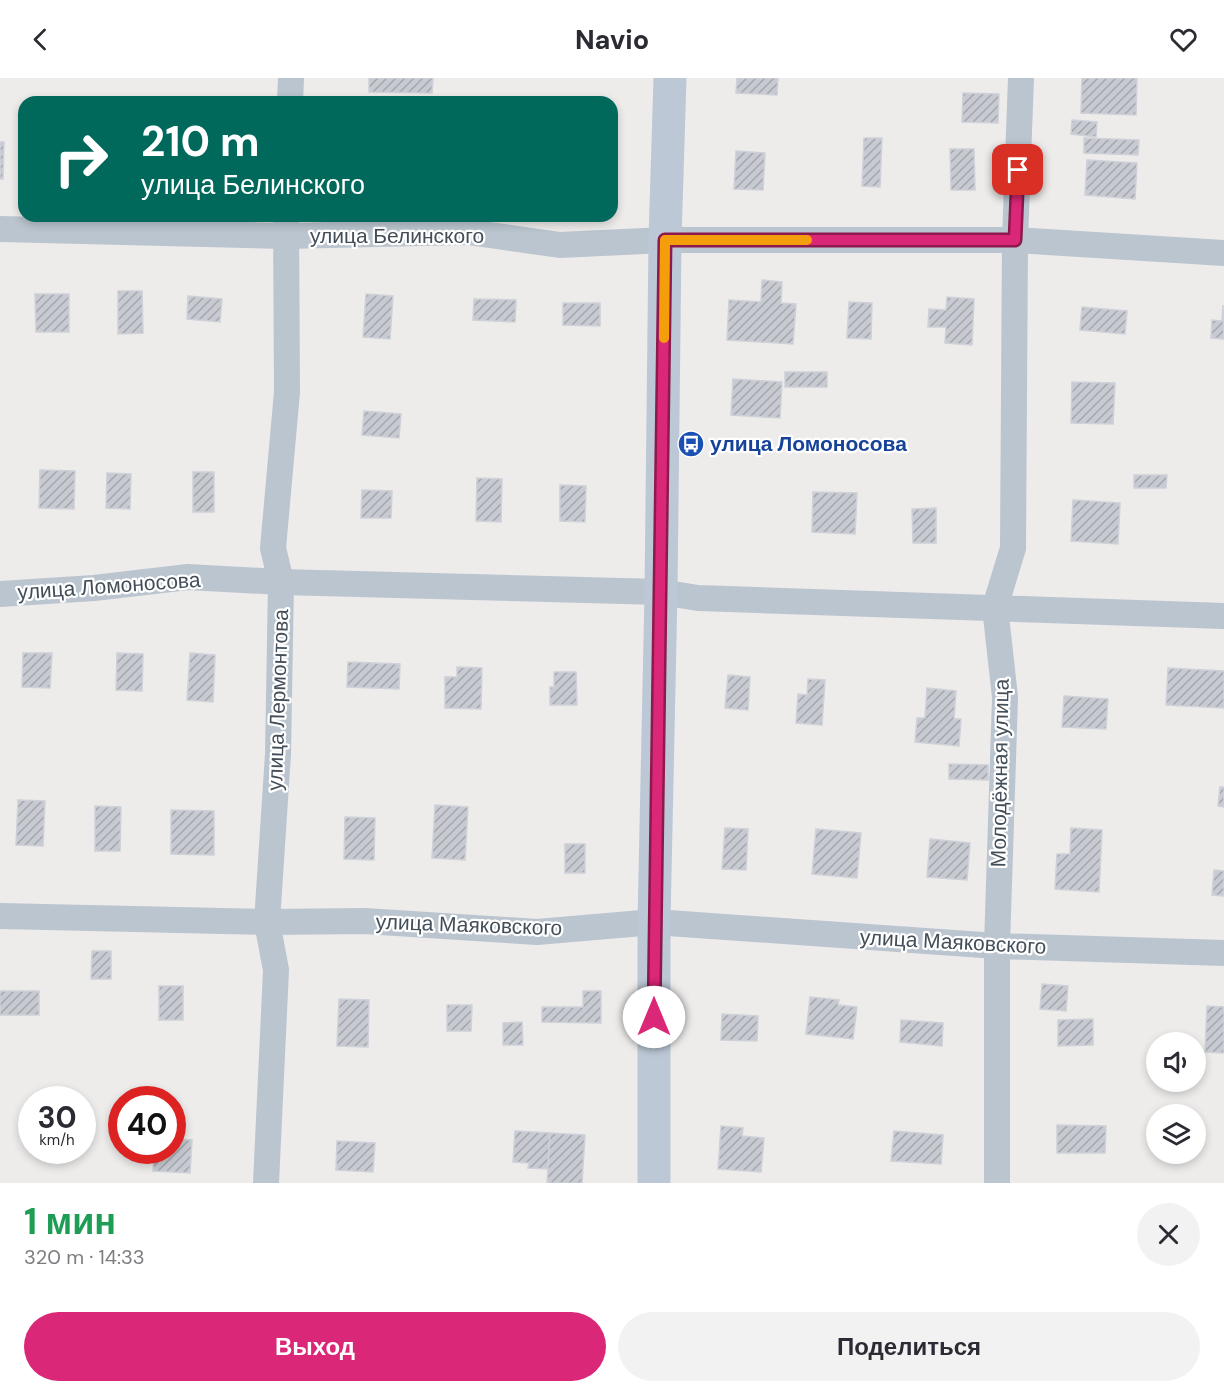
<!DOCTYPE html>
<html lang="ru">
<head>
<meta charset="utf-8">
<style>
  :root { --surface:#fff; --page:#f2f2f3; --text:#2b2b33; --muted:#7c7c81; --accent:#db2777 }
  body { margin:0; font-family:"DM Sans",sans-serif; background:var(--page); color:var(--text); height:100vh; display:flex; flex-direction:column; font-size:22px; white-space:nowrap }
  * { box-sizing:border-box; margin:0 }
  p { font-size:20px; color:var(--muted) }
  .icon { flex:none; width:33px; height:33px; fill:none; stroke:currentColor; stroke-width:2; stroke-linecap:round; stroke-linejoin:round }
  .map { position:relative; height:1105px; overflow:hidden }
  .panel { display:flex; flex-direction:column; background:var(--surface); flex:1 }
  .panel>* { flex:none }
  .hud { position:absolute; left:18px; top:18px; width:600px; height:126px; border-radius:18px; box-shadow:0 3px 9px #0003; background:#00695c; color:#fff; overflow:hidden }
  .fabs { position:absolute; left:1146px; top:954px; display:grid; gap:12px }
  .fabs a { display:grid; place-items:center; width:60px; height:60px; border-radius:50%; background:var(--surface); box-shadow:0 3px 9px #0003; font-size:30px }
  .speed { position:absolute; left:18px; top:1008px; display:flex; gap:12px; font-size:30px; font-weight:700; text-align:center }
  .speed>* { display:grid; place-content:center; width:78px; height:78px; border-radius:50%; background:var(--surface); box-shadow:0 3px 9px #0003; line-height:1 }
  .speed small { font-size:15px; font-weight:400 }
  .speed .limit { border:9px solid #d22; background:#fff; color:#111 }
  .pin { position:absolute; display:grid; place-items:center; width:51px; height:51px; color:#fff; margin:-26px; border-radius:12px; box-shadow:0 3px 9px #0006 }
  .me { position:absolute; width:66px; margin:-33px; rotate:0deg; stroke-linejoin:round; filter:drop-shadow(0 0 4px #0008) }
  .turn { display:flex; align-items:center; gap:21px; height:126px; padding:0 24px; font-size:27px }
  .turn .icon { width:78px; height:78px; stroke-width:2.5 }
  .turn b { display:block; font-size:42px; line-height:51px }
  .round { display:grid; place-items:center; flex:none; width:63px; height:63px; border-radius:32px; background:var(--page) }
  .overview { display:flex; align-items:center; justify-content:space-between; height:102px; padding:0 24px }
  h1 { font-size:36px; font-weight:700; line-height:45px; color:#1e9e55 }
  .primary-button { display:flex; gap:12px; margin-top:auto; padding:12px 24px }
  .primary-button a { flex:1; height:69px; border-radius:36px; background:var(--accent); color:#fff; font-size:24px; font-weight:700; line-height:69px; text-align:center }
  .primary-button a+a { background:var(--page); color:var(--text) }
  header { display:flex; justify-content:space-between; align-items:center; height:78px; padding:0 24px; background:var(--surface); font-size:27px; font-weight:700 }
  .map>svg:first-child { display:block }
</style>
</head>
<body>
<header><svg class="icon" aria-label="back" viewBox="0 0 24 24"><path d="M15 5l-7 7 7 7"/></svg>Navio<svg class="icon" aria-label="heart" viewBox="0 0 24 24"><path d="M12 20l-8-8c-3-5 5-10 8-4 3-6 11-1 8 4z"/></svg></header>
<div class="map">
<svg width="1224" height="1105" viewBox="0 0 1224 1105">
  <defs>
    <pattern id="building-hatch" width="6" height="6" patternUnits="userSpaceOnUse" patternTransform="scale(1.5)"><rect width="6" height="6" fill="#c7cad1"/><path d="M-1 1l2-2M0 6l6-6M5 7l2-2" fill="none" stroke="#a3a6ad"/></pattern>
  </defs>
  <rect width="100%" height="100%" fill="#eeebeb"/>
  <g fill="url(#building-hatch)" stroke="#ced1d7" stroke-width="1.5">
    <polygon points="369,0 433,0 432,15 369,14"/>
    <polygon points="737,0 778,0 777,17 736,15"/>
    <polygon points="1082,0 1137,0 1136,37 1081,35"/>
    <polygon points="963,15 999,16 998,45 962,44"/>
    <polygon points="1072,42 1097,44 1096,59 1071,56"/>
    <polygon points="864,60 882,60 880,109 862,108"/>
    <polygon points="1084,60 1139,62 1138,77 1084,75"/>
    <polygon points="0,64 4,64 3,101 0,101"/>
    <polygon points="950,71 974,71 975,112 951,112"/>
    <polygon points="736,73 765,75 763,112 734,111"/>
    <polygon points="1087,82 1137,85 1135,121 1085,117"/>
    <polygon points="762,202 782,204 781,225 796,226 793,266 727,262 729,222 761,224"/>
    <polygon points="118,213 142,213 143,255 118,256"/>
    <polygon points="35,216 69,216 69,254 36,254"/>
    <polygon points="366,216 393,218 390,261 363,259"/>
    <polygon points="188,218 222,221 220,244 187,241"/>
    <polygon points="947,219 974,221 972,267 945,265 946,249 928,249 929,231 946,232"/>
    <polygon points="474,221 516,222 515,244 473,242"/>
    <polygon points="849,224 872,225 871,261 847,260"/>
    <polygon points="563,225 600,225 600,248 563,247"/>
    <polygon points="1223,227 1224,261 1211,260 1212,242 1222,243"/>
    <polygon points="1082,229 1127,233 1125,256 1080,252"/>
    <rect x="785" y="294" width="42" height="15"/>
    <polygon points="733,301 782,304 780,340 731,337"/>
    <polygon points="1072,304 1115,305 1113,346 1071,345"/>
    <polygon points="364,333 401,336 399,360 362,357"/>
    <polygon points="40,392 75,393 74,431 39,430"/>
    <rect x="193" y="394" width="21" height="40"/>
    <polygon points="107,395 131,396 130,431 106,430"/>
    <polygon points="1134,397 1167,397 1166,410 1134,410"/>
    <polygon points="477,400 502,401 501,444 476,443"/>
    <polygon points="560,407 586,408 585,444 560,443"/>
    <polygon points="362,412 392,413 391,440 361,440"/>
    <polygon points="813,414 857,415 855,456 812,454"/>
    <polygon points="1073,422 1120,425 1118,466 1071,463"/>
    <polygon points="936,430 936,465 913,465 912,431"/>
    <polygon points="23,575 52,575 50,610 22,609"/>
    <polygon points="117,575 143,576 142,613 116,612"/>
    <polygon points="190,575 215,577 213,624 187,622"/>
    <polygon points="348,584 400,586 399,611 347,609"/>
    <polygon points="457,589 482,590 481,631 445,630 445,599 457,599"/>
    <polygon points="1168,590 1224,593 1224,630 1166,627"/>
    <polygon points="554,594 576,594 577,627 550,627 550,609 554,609"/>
    <polygon points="728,597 750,599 748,632 725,630"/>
    <polygon points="808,601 825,602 822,647 796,645 798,616 807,617"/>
    <polygon points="927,610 956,613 954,641 961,641 959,668 915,664 917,640 925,640"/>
    <polygon points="1064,618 1108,621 1106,651 1062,649"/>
    <polygon points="949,686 988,687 988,702 949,701"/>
    <polygon points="1220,709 1224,709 1224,729 1218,728"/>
    <polygon points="18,722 45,723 43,768 16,767"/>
    <polygon points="435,727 468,729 465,782 432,780"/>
    <polygon points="95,728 121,729 120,773 95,773"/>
    <polygon points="171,732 214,733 214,777 171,776"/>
    <polygon points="345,739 375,740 374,782 344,781"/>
    <polygon points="725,750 748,751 746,792 722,791"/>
    <polygon points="1071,750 1102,752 1099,814 1055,811 1057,776 1070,776"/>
    <polygon points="816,751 861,755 857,800 812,796"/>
    <polygon points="930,761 970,765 967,802 927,799"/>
    <rect x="565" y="766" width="20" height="29"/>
    <polygon points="1214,792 1224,793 1224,818 1212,817"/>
    <polygon points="92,873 111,873 111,901 91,901"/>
    <polygon points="1042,906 1068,908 1066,933 1040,931"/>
    <rect x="159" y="908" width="24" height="34"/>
    <rect x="0" y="913" width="39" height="24"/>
    <polygon points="583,913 601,913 601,945 542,944 542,929 583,929"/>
    <polygon points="810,919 839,922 838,927 857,929 853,961 806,956"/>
    <polygon points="339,921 369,922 368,969 337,968"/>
    <polygon points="447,927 472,927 471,953 447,953"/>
    <polygon points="1207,928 1224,929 1224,975 1205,974"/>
    <polygon points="722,936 758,938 757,963 721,962"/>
    <polygon points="1093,941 1093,967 1058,968 1058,942"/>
    <polygon points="901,942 943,945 942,968 900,964"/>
    <polygon points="522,944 523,967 503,967 503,945"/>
    <polygon points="1057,1047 1106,1048 1105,1075 1057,1075"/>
    <polygon points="721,1048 743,1050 742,1058 764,1060 761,1094 718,1091"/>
    <polygon points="515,1053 550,1055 548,1091 528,1090 529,1085 513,1084"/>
    <polygon points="894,1053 943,1057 941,1086 891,1083"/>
    <polygon points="550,1055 585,1057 582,1105 547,1105"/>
    <polygon points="172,1061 192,1062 190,1095 153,1093 154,1072 172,1072"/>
    <polygon points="337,1063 375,1065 373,1094 336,1092"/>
  </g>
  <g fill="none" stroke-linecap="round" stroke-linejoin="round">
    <g stroke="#bbc5cf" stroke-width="26">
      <polyline points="290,24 291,0"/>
      <polyline points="0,151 285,158 468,154 560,167 665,162 1015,162 1224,175"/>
      <polyline points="0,516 94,510 188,499 281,504 661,514 698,520 1224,538"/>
      <polyline points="0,838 267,844 365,843 537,854 654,844 997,868 1224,875"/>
      <polyline points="266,1105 276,892 267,844 278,676 281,504 273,470 287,314 286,138"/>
      <polyline points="997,1105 997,868 1005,619 995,529 1013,470 1015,162 1021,0"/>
    </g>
    <polyline stroke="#bcc8d6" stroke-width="33" points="654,1105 654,844 661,514 665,162 670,0"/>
  </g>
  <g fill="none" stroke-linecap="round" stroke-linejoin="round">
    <defs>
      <polyline id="route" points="654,939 665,162 1015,162 1018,92"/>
    </defs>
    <use href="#route" stroke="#8e194d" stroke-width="15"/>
    <use href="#route" stroke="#db2777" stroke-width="10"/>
    <polyline stroke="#f59e0b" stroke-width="10" points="664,260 665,162 807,162"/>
  </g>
  <defs>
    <symbol id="bus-disc" viewBox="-11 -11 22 22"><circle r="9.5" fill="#1a4fb4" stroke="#fff"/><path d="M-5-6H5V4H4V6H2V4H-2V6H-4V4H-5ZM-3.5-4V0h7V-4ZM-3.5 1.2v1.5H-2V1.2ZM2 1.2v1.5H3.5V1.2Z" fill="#fff"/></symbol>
  </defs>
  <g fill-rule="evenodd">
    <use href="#bus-disc" x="676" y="351" width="30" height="30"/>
  </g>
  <g text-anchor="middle" stroke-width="4.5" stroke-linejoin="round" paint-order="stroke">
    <g font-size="21" fill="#434e59" stroke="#fff">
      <text x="397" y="165">улица Белинского</text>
      <text transform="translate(109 508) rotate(-4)" y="7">улица Ломоносова</text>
      <text transform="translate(278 622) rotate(-88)" y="7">улица Лермонтова</text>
      <text transform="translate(1000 695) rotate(-89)" y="7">Молодёжная улица</text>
      <text transform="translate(469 847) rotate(2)" y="7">улица Маяковского</text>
      <text transform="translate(953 864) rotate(3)" y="7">улица Маяковского</text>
    </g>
    <g font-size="21" font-weight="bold" fill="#164399" stroke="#fff" text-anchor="start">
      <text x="710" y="373">улица Ломоносова</text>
    </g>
  </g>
</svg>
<div class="fabs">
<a><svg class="icon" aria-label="sound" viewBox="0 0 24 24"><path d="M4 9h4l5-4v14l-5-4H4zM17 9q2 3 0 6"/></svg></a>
<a><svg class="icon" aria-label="layers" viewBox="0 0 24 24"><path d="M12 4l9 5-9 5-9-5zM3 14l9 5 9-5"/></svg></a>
</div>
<div class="speed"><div>30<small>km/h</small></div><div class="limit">40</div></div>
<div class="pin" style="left:1018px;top:92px;background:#d93025"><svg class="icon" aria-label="arrive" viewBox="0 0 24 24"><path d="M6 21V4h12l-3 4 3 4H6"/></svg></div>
<svg class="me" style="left:654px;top:939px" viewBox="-20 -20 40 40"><circle r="19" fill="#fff"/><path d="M0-13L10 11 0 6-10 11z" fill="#db2777"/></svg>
<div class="hud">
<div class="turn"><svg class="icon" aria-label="right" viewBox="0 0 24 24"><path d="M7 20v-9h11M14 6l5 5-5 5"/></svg><div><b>210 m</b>улица Белинского</div></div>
</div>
</div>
<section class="panel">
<div class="overview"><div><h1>1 мин</h1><p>320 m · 14:33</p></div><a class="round"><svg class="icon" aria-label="close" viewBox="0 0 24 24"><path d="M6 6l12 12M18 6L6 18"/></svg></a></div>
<div class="primary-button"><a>Выход</a><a>Поделиться</a></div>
</section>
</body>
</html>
